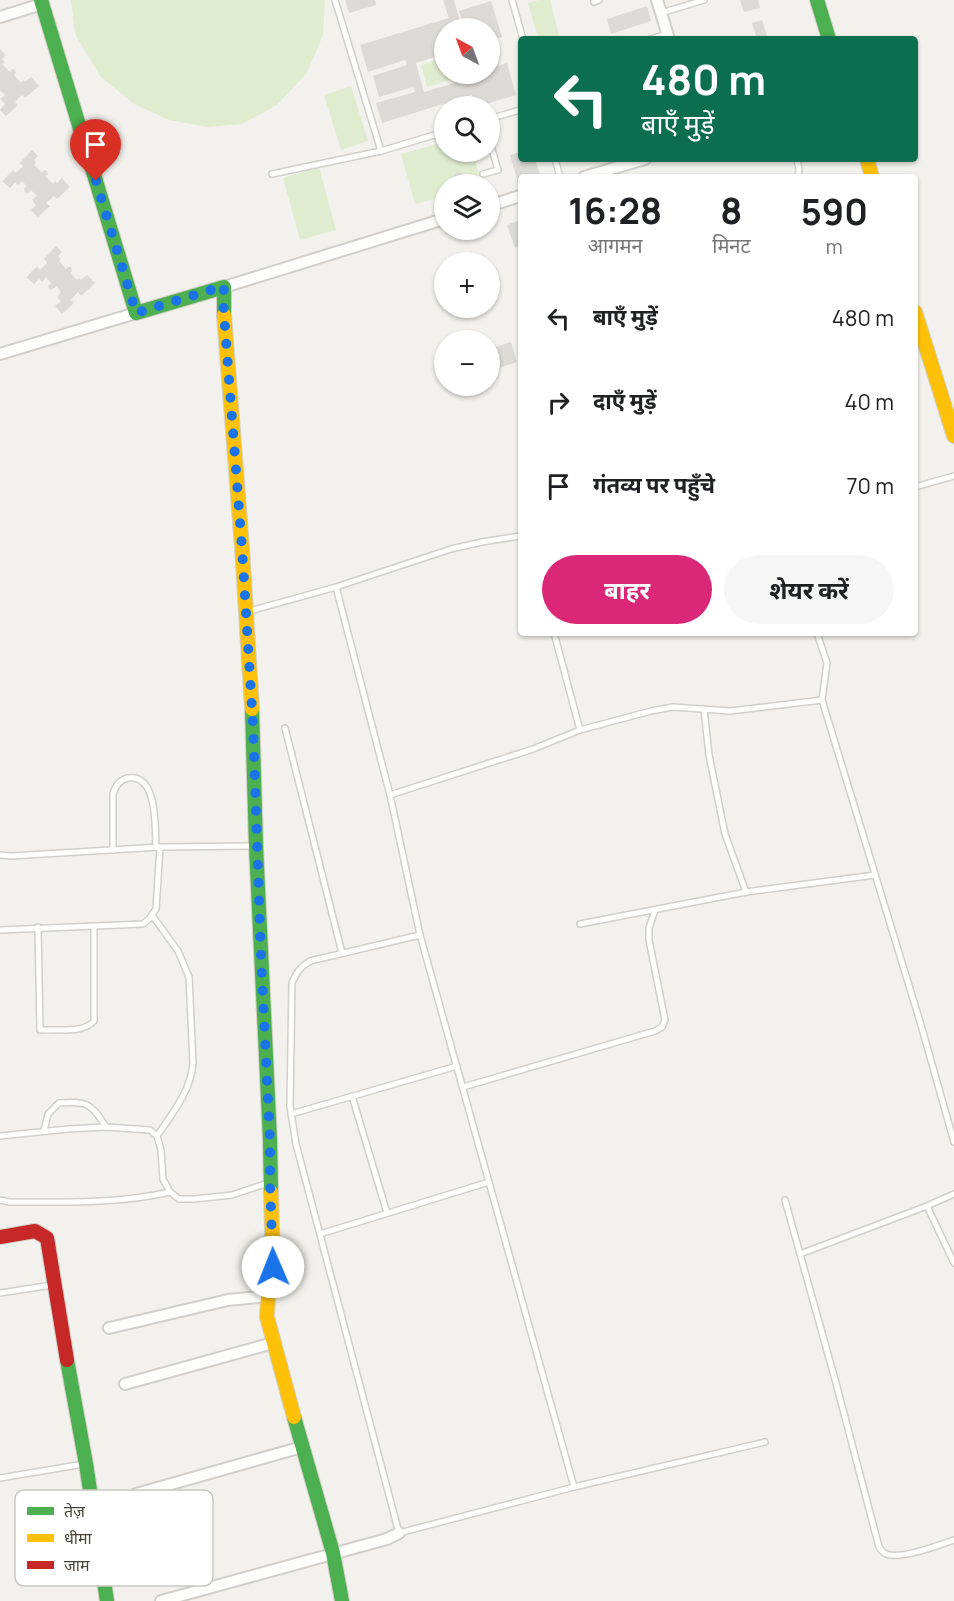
<!DOCTYPE html>
<html lang="hi">
<head>
<meta charset="utf-8">
<style>
  :root { --surface:#fff; --page:#f6f6f6; --text:#202124; --muted:#757577; --accent:#db2777 }
  body { margin:0; font-family:Manrope,"Noto Sans Devanagari",sans-serif; background:var(--page); color:var(--text); height:100vh; display:flex; flex-direction:column; font-size:22px; white-space:nowrap }
  * { box-sizing:border-box; margin:0 }
  p { font-size:20px; color:var(--muted) }
  .icon { flex:none; width:33px; height:33px; fill:none; stroke:currentColor; stroke-width:2; stroke-linecap:round; stroke-linejoin:round }
  .map { position:relative; flex:1; overflow:hidden }
  .drawer { position:absolute; left:518px; top:174px; width:400px; height:462px; display:flex; flex-direction:column; background:var(--surface); border-radius:6px; box-shadow:0 2px 4px #0004 }
  .drawer>* { flex:none }
  .hud { position:absolute; left:518px; top:36px; width:400px; height:126px; border-radius:6px; box-shadow:0 2px 4px #0004; background:#0b6e4f; color:#fff; overflow:hidden }
  .needle { width:39px; rotate:319deg }
  .controls { position:absolute; left:434px; top:18px; display:grid; gap:12px }
  .controls a { display:grid; place-items:center; width:66px; height:66px; border-radius:50%; background:var(--surface); box-shadow:0 2px 4px #0004; font-size:30px }
  .pin { position:absolute; display:grid; place-items:center; width:51px; height:51px; color:#fff; margin:-62px -26px; border-radius:50% 50% 50% 0; rotate:-45deg; box-shadow:0 0 6px #0007 }
  .pin .icon { rotate:45deg }
  .me { position:absolute; width:66px; margin:-33px; rotate:359deg; stroke-linejoin:round; filter:drop-shadow(0 0 4px #0008) }
  .turn { display:flex; align-items:center; gap:21px; height:126px; padding:0 24px; font-size:27px }
  .turn .icon { width:78px; height:78px; stroke-width:2.5 }
  .turn b { display:block; font-size:42px; line-height:51px }
  .eta { display:flex; justify-content:space-evenly; align-items:center; height:102px; text-align:center }
  .eta b { font-size:36px; font-weight:700; line-height:42px }
  .primary-button { display:flex; gap:12px; margin-top:auto; padding:12px 24px }
  .primary-button a { flex:1; height:69px; border-radius:36px; background:var(--accent); color:#fff; font-size:24px; font-weight:700; line-height:69px; text-align:center }
  .primary-button a+a { background:var(--page); color:var(--text) }
  ul { padding:0; list-style:none }
  li { display:flex; align-items:center; gap:18px; height:84px; padding:0 24px }
  li div { flex:1 }
  li b { display:block; font-size:22px }
  li em { font-style:normal }
  .map>svg:first-child { display:block }
</style>
</head>
<body>
<div class="map">
<svg width="954" height="1601" viewBox="0 0 954 1601">
  <rect width="100%" height="100%" fill="#f3f1ed"/>
  <g fill="#dfeccf">
    <polygon points="71,0 325,0 323,35 307,73 277,105 242,124 206,127 169,120 134,104 100,76 75,34"/>
    <polygon points="539,0 550,0 560,39 538,39 528,3"/>
    <polygon points="444,58 444,74 463,74 463,76 427,87 421,65"/>
    <polygon points="351,86 368,141 341,150 324,95"/>
    <polygon points="444,142 444,152 473,152 480,178 461,184 444,184 444,196 415,204 401,154"/>
    <polygon points="319,167 336,230 300,240 283,178"/>
  </g>
  <g fill="#dcdad6">
    <polygon points="345,0 375,0 376,5 349,13"/>
    <polygon points="443,0 454,0 460,21 462,20 459,11 491,1 502,37 489,41 489,28 444,28 444,54 416,63 424,92 467,79 465,74 476,74 478,80 481,79 479,74 489,74 489,69 507,63 516,95 480,106 475,106 472,95 382,123 376,103 415,92 414,89 413,87 379,97 373,76 407,65 405,60 368,72 360,45 449,18"/>
    <polygon points="740,0 758,0 760,8 744,12"/>
    <polygon points="647,6 651,21 611,34 607,19"/>
    <polygon points="762,20 768,39 757,39 752,23"/>
    <polygon points="0,49 6,55 2,59 5,62 2,64 10,72 12,69 15,70 16,73 14,75 21,83 23,80 25,82 31,77 39,86 25,98 22,95 15,102 18,105 6,116 0,110 5,104 0,99 5,95 0,90"/>
    <polygon points="32,150 38,156 34,160 36,163 34,165 42,173 44,170 47,171 48,174 45,176 53,184 55,181 57,183 62,178 70,187 57,199 54,196 46,203 50,206 38,217 31,210 36,205 32,200 37,196 31,190 28,193 25,192 24,189 27,186 22,181 18,185 15,182 10,188 2,181 13,170 16,173 23,166 20,163"/>
    <polygon points="520,152 520,159 535,159 541,177 520,177 520,185 519,186 510,155"/>
    <circle cx="458" cy="177" r="4.5"/>
    <polygon points="520,220 520,246 515,248 507,225"/>
    <polygon points="56,246 62,252 58,256 61,259 59,261 66,269 68,267 71,267 72,271 70,273 77,280 79,278 81,280 87,275 95,283 81,296 78,292 71,300 74,303 62,314 55,306 61,301 57,297 61,292 56,286 52,290 49,289 48,286 51,283 46,277 42,282 39,279 34,284 26,277 37,266 40,270 47,263 44,259"/>
    <polygon points="511,342 517,362 489,371 489,349"/>
  </g>
  <g fill="none" stroke-linecap="round" stroke-linejoin="round">
    <defs>
      <g id="lane">
        <polyline points="335,0 381,151"/>
        <polyline points="512,0 523,39"/>
        <polyline points="594,2 599,0"/>
        <polyline points="661,13 704,0"/>
        <polyline points="651,39 667,34"/>
        <polyline points="489,119 520,110"/>
        <polyline points="555,159 560,177"/>
        <polyline points="797,159 799,170 798,177"/>
        <polyline points="272,174 381,151 444,132"/>
        <polyline points="483,174 498,170 489,139"/>
        <polyline points="915,487 954,476"/>
        <polyline points="336,587 451,549 482,542 520,536"/>
        <polyline points="246,612 336,587 390,795 420,935 574,1487"/>
        <polyline points="554,633 580,730"/>
        <polyline points="817,633 827,663 822,700"/>
        <polyline points="704,709 709,755 725,834 746,892"/>
        <polyline points="285,728 342,953"/>
        <polyline points="390,795 533,749 580,730 651,711 673,707 730,711 822,700 921,1025 954,1142"/>
        <path d="M113 850V794C115 786 120 780 128 778 158 773 155 829 156 847"/>
        <polyline points="0,855 11,856 160,847 253,846"/>
        <path d="M152 915 178 951 189 977 193 1063C191 1091 172 1114 157 1136"/>
        <polyline points="580,924 746,892 875,875"/>
        <path d="M38 927 40 1030C56 1029 83 1034 94 1021V927"/>
        <polyline points="0,930 143,924 149,919 156,909 160,847"/>
        <path d="M420 935 310 961C300 967 296 973 292 983L290 1106 296 1144 399 1533 574 1487 765 1442"/>
        <polyline points="463,1087 655,1031 662,1027 665,1020 649,940 649,928 655,910"/>
        <polyline points="352,1096 387,1213"/>
        <polyline points="291,1114 457,1066"/>
        <path d="M44 1131 48 1114 59 1103C87 1101 91 1103 106 1127"/>
        <polyline points="0,1136 68,1129 106,1127 150,1130 157,1136 161,1150 163,1179 170,1192 179,1199 194,1199 232,1195 268,1183"/>
        <path d="M0 1200 9 1202C63 1202 118 1204 170 1192"/>
        <path d="M785 1200 836 1383 879 1547C881 1550 883 1553 886 1554 900 1560 939 1545 954 1540"/>
        <polyline points="927,1206 954,1263"/>
        <polyline points="320,1234 489,1182"/>
        <polyline points="800,1254 927,1206 954,1194"/>
        <polyline points="0,1293 52,1285"/>
        <polyline points="0,1478 84,1464"/>
      </g>
      <g id="street">
        <polyline points="657,0 669,39"/>
        <polyline points="0,17 42,4"/>
        <polyline points="584,177 645,159"/>
        <polyline points="489,206 520,196"/>
        <polyline points="224,287 444,219"/>
        <polyline points="0,354 136,313"/>
        <polyline points="109,1328 228,1300 268,1296"/>
        <polyline points="125,1384 273,1343"/>
        <polyline points="136,1494 302,1447"/>
        <polyline points="161,1601 387,1539 399,1533"/>
      </g>
      <g id="fast">
        <polyline points="41,0 136,313 224,287 224,315"/>
        <polyline points="817,0 829,39"/>
        <polyline points="252,709 256,846 270,1140 271,1192"/>
        <polyline points="67,1360 86,1464 107,1601"/>
        <polyline points="294,1417 333,1553 342,1601"/>
      </g>
      <g id="slow">
        <polyline points="867,159 872,177"/>
        <polyline points="915,312 954,436"/>
        <polyline points="224,315 242,548 252,709"/>
        <polyline points="271,1192 273,1267 268,1296 267,1317 294,1417"/>
      </g>
      <polyline id="jam" points="0,1237 35,1231 47,1238 67,1360"/>
    </defs>
    <use href="#lane" stroke="#d1cfcb" stroke-width="8"/>
    <use href="#street" stroke="#d1cfcb" stroke-width="14"/>
    <use href="#fast" stroke="#d2cec4" stroke-width="16"/>
    <use href="#slow" stroke="#d2cec4" stroke-width="16"/>
    <use href="#jam" stroke="#d2cec4" stroke-width="16"/>
    <use href="#lane" stroke="#fdfdfc" stroke-width="5"/>
    <use href="#street" stroke="#fdfdfc" stroke-width="10"/>
    <use href="#fast" stroke="#4caf50" stroke-width="14"/>
    <use href="#slow" stroke="#ffc107" stroke-width="14"/>
    <use href="#jam" stroke="#c62828" stroke-width="14"/>
  </g>
  <g fill="none" stroke-linecap="round" stroke-linejoin="round">
    <polyline stroke="#1a73e8" stroke-width="10" stroke-dasharray="0 18" points="96,181 136,313 224,286 223,301 242,548 253,725 261,958 270,1140 270,1183 273,1267"/>
  </g>
  <rect x="15" y="1490" width="198" height="96" rx="9" fill="#fff" stroke="#c8c7c4" stroke-width="1.5"/>
  <rect x="27" y="1507" width="27" height="8" fill="#4caf50"/>
  <rect x="27" y="1534" width="27" height="8" fill="#ffc107"/>
  <rect x="27" y="1561" width="27" height="8" fill="#c62828"/>
  <g font-size="16" fill="#494439">
    <text x="64" y="1517">तेज़</text>
    <text x="64" y="1544">धीमा</text>
    <text x="64" y="1571">जाम</text>
  </g>
</svg>
<div class="controls">
<a><svg class="needle" viewBox="-14 -14 28 28"><path d="M0-13l5 13h-10z" fill="#e53935"/><path d="M0 13l5-13h-10z" fill="#757577"/></svg></a>
<a><svg class="icon" aria-label="search" viewBox="0 0 24 24"><circle cx="10" cy="10" r="6"/><path d="M15 15l6 6"/></svg></a>
<a><svg class="icon" aria-label="layers" viewBox="0 0 24 24"><path d="M12 4l9 5-9 5-9-5zM3 14l9 5 9-5"/></svg></a>
<a>+</a>
<a>−</a>
</div>
<div class="pin" style="left:96px;top:181px;background:#d93025"><svg class="icon" aria-label="arrive" viewBox="0 0 24 24"><path d="M6 21V4h12l-3 4 3 4H6"/></svg></div>
<svg class="me" style="left:273px;top:1267px" viewBox="-20 -20 40 40"><circle r="19" fill="#fff"/><path d="M0-13L10 11 0 6-10 11z" fill="#1a73e8"/></svg>
<div class="hud">
<div class="turn"><svg class="icon" aria-label="left" viewBox="0 0 24 24"><path d="M17 20v-9H6M10 6l-5 5 5 5"/></svg><div><b>480 m</b>बाएँ मुड़ें</div></div>
</div>
<section class="drawer">
<div class="eta">
<div><b>16:28</b><p>आगमन</p></div>
<div><b>8</b><p>मिनट</p></div>
<div><b>590</b><p>m</p></div>
</div>
<ul>
<li><svg class="icon" aria-label="left" viewBox="0 0 24 24"><path d="M17 20v-9H6M10 6l-5 5 5 5"/></svg><div><b>बाएँ मुड़ें</b></div><em>480 m</em></li>
<li><svg class="icon" aria-label="right" viewBox="0 0 24 24"><path d="M7 20v-9h11M14 6l5 5-5 5"/></svg><div><b>दाएँ मुड़ें</b></div><em>40 m</em></li>
<li><svg class="icon" aria-label="arrive" viewBox="0 0 24 24"><path d="M6 21V4h12l-3 4 3 4H6"/></svg><div><b>गंतव्य पर पहुँचे</b></div><em>70 m</em></li>
</ul>
<div class="primary-button"><a>बाहर</a><a>शेयर करें</a></div>
</section>
</div>
</body>
</html>
